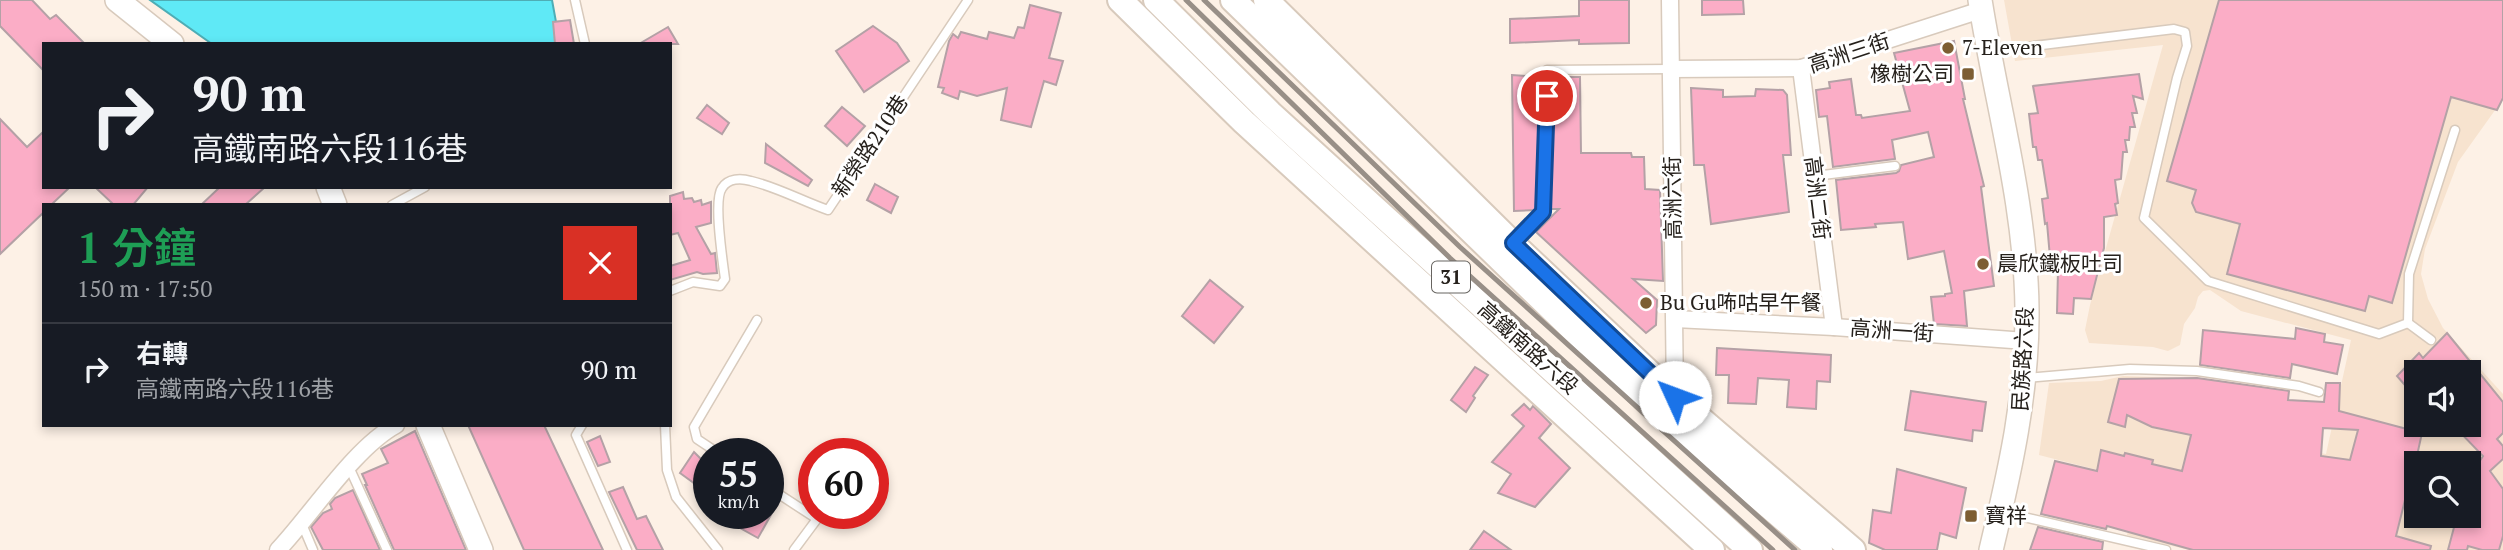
<!DOCTYPE html>
<html lang="zh-TW">
<head>
<meta charset="utf-8">
<style>
  :root { --surface:#171b24; --page:#242831; --text:#f1f3f6; --muted:#9ea1a6; --line:#363941 }
  body { margin:0; font-family:"PT Serif","Noto Sans TC",serif; background:var(--page); color:var(--text); height:100vh; display:flex; flex-direction:column; font-size:26px; white-space:nowrap }
  * { box-sizing:border-box; margin:0 }
  p { font-size:23px; color:var(--muted) }
  .icon { flex:none; width:38px; height:38px; fill:none; stroke:currentColor; stroke-width:2; stroke-linecap:round; stroke-linejoin:round }
  .map { position:relative; flex:1; overflow:hidden }
  .side { position:absolute; left:42px; top:203px; width:630px; height:224px; display:flex; flex-direction:column; background:var(--surface); border-radius:0px; box-shadow:0 4px 10px #0003 }
  .side>* { flex:none }
  .top-card { position:absolute; left:42px; top:42px; width:630px; height:147px; border-radius:0px; box-shadow:0 4px 10px #0003; background:#171b24; color:var(--text); overflow:hidden }
  .tools { position:absolute; left:2404px; top:360px; display:grid; gap:14px }
  .tools a { display:grid; place-items:center; width:77px; height:77px; border-radius:0px; background:var(--surface); box-shadow:0 4px 10px #0003; font-size:35px }
  .speed { position:absolute; left:693px; top:438px; display:flex; gap:14px; font-size:35px; font-weight:700; text-align:center }
  .speed>* { display:grid; place-content:center; width:91px; height:91px; border-radius:50%; background:var(--surface); box-shadow:0 4px 10px #0003; line-height:1 }
  .speed small { font-size:18px; font-weight:400 }
  .speed .limit { border:10px solid #d22; background:#fff; color:#111 }
  .pin { position:absolute; display:grid; place-items:center; width:60px; height:60px; color:#fff; margin:-30px; border:4px solid #fff; border-radius:50%; box-shadow:0 2px 7px #0007 }
  .me { position:absolute; width:77px; margin:-38px; rotate:313deg; stroke-linejoin:round; filter:drop-shadow(0 0 5px #0008) }
  .turn { display:flex; align-items:center; gap:24px; height:147px; padding:0 35px; font-size:32px }
  .turn .icon { width:91px; height:91px; stroke-width:2.5 }
  .turn b { display:block; font-size:49px; line-height:60px }
  .round { display:grid; place-items:center; flex:none; width:74px; height:74px; border-radius:0px; background:var(--page) }
  .head { display:flex; align-items:center; justify-content:space-between; height:119px; padding:0 35px }
  h1 { font-size:42px; font-weight:600; line-height:52px; color:#1e9e55 }
  ul { padding:0; list-style:none }
  li { display:flex; align-items:center; gap:21px; height:91px; padding:0 35px; border-top:2px solid var(--line) }
  li div { flex:1 }
  li b { display:block; font-size:26px }
  li em { font-style:normal }
  .map>svg:first-child { display:block }
</style>
</head>
<body>
<div class="map">
<svg width="2503" height="550" viewBox="0 0 2503 550">
  <rect width="100%" height="100%" fill="#fdf1e6"/>
  <path fill="#f7e3cf" fill-rule="evenodd" d="M2004 0H2503V99L2458 162 2425 249 2421 274 2428 299 2443 328 2503 394V550H2189L2127 535 2140 481 2039 455 2049 383 2101 381 2123 376 2180 378 2181 433 2207 434 2326 454 2351 340 2241 311 2210 290 2203 291 2198 297 2195 308 2184 324 2180 345 2168 351 2153 347 2089 343 2085 330 2090 305 2163 45 2015 61ZM2417 373H2469V425H2417ZM2417 464H2469V516H2417Z"/>
  <polygon fill="#5fe9f6" stroke="#4eadb5" stroke-width="2" points="150,0 552,0 560,44 212,44"/>
  <g fill="#fbadc6" stroke="#b4a1a6" stroke-width="2" fill-rule="evenodd">
    <polygon points="0,0 32,0 50,19 56,15 85,44 44,44 44,71 0,26"/>
    <polygon points="1579,0 1629,0 1629,43 1579,44 1579,40 1510,43 1510,19 1579,16"/>
    <polygon points="1702,0 1743,0 1744,14 1702,15"/>
    <polygon points="2219,0 2503,0 2503,98 2497,110 2451,97 2392,303 2369,296 2365,311 2227,274 2240,224 2196,212 2192,203 2196,190 2167,181"/>
    <polygon points="1030,5 1061,13 1049,58 1063,61 1056,85 1044,81 1031,127 1001,120 1007,88 977,96 960,91 958,99 942,93 944,88 938,87 949,41 953,34 958,38 961,32 987,39 989,32 1014,38 1018,27 1024,28"/>
    <polygon points="570,20 574,44 555,44 553,22"/>
    <polygon points="873,26 897,43 909,61 864,92 836,51"/>
    <polygon points="668,27 678,44 639,44"/>
    <polygon points="1954,41 1965,99 1963,99 1984,186 1981,187 1994,286 1964,291 1967,326 1934,324 1931,297 1945,296 1945,294 1952,293 1944,251 1908,259 1903,222 1875,224 1876,227 1841,230 1836,180 1896,173 1899,171 1901,165 1934,157 1928,132 1892,140 1895,159 1833,167 1827,116 1819,117 1816,90 1830,88 1829,82 1851,79 1856,115 1861,115 1862,118 1910,111 1894,53"/>
    <polygon points="2139,74 2143,99 2133,96 2137,113 2132,113 2135,127 2130,127 2129,140 2125,140 2127,152 2123,152 2121,179 2115,180 2118,203 2115,204 2117,215 2104,217 2104,248 2091,299 2074,298 2073,314 2057,313 2058,270 2051,269 2047,223 2045,224 2042,199 2048,198 2042,160 2038,160 2036,147 2033,147 2029,114 2038,113 2033,86"/>
    <polygon points="1512,75 1540,77 1536,210 1514,211"/>
    <polygon points="1553,77 1580,77 1581,153 1631,153 1632,157 1644,157 1645,189 1660,190 1663,281 1633,279 1657,300 1656,325 1646,333 1536,232 1559,209 1550,209"/>
    <polygon points="1691,88 1723,90 1723,97 1755,96 1756,89 1783,90 1787,95 1791,155 1783,155 1789,212 1711,224 1704,165 1694,165"/>
    <polygon points="707,105 729,123 722,134 697,118"/>
    <polygon points="842,107 865,126 847,146 825,126"/>
    <polygon points="0,119 27,147 44,131 44,187 70,187 51,205 44,205 44,212 0,254"/>
    <polygon points="766,144 812,180 808,186 765,163"/>
    <polygon points="875,184 898,197 891,213 867,200"/>
    <polygon points="95,187 148,187 133,205 114,205"/>
    <polygon points="220,187 265,187 245,205 201,205"/>
    <polygon points="683,192 684,199 692,198 694,202 701,200 702,205 711,202 711,223 696,227 711,254 715,253 717,273 703,274 697,272 670,280 670,266 690,260 678,233 670,235 670,196"/>
    <polygon points="1210,280 1243,307 1214,343 1182,316"/>
    <polygon points="2296,328 2325,334 2324,342 2343,345 2337,374 2292,364 2290,378 2200,365 2203,330 2295,339"/>
    <polygon points="2447,333 2503,402 2503,433 2497,439 2503,446 2503,459 2490,471 2503,489 2503,536 2499,550 2482,550 2468,546 2467,550 2448,550 2457,516 2469,516 2469,477 2483,456 2453,425 2469,425 2469,373 2417,373 2417,399 2397,376 2419,353 2423,358"/>
    <polygon points="1717,348 1831,355 1830,382 1817,381 1816,409 1787,407 1789,380 1758,378 1756,404 1728,403 1729,375 1716,375"/>
    <polygon points="1475,367 1488,375 1473,396 1475,398 1466,412 1451,400"/>
    <path d="M2197 378 2289 391 2288 400 2324 402 2326 383H2340L2339 411 2422 433 2416 460 2417 494 2407 492 2396 536 2431 546 2430 550H2193L2107 526 2106 529 2041 514 2055 461 2097 471 2101 450 2124 456 2125 453 2153 460 2152 464 2182 471 2191 435 2152 427 2127 415 2125 427 2108 422 2119 379ZM2323 428 2358 430 2350 460 2321 456Z"/>
    <polygon points="1911,391 1986,402 1982,431 1973,430 1972,441 1905,430"/>
    <polygon points="1524,404 1530,410 1533,406 1551,424 1539,438 1570,468 1535,507 1498,493 1511,474 1492,462 1524,426 1512,415"/>
    <polygon points="468,425 544,425 603,550 524,550"/>
    <polygon points="415,431 466,550 394,550 365,485 367,485 362,474 388,463 381,449"/>
    <polygon points="600,436 610,462 598,466 587,442"/>
    <polygon points="694,452 709,467 709,494 680,473"/>
    <polygon points="1897,469 1966,488 1956,538 1940,533 1937,550 1885,550 1869,543 1873,510 1891,513"/>
    <polygon points="623,487 637,519 646,516 663,550 637,550 609,492"/>
    <polygon points="353,490 380,550 323,550 311,527 323,513 332,509 330,504 335,498"/>
    <polygon points="739,513 772,513 758,538 733,524"/>
    <polygon points="2038,527 2103,542 2102,550 2030,550"/>
    <polygon points="1484,531 1511,550 1470,550"/>
  </g>
  <g fill="none" stroke-linecap="round" stroke-linejoin="round">
    <defs>
      <g id="lane">
        <polyline points="575,0 585,44"/>
        <polyline points="1992,51 2174,29 2185,32 2187,46 2177,78 2144,218 2208,281 2379,334 2408,323 2409,274 2455,130"/>
        <polyline points="1815,176 1895,166"/>
        <polyline points="392,205 425,187"/>
        <polyline points="1516,240 1543,212 1547,70 1671,69"/>
        <path d="M670 291 693 282 720 286 725 279C723 263 713 200 722 188 728 178 741 178 751 181 777 187 802 201 828 210L968 0"/>
        <polyline points="2408,323 2431,340"/>
        <polyline points="2026,378 2130,369 2197,371 2299,386 2319,392"/>
        <polyline points="582,425 576,435 627,550"/>
        <polyline points="665,425 667,470 676,497 718,550"/>
        <polyline points="718,453 697,439 694,427 757,320"/>
        <polyline points="349,467 387,550"/>
        <polyline points="768,487 817,519 794,550"/>
        <polyline points="2002,512 2166,550"/>
        <polyline points="302,524 313,550"/>
      </g>
      <g id="street">
        <polyline points="1670,0 1675,397"/>
        <polyline points="1801,68 1834,327"/>
        <polyline points="1671,69 1801,68 1981,10"/>
        <polyline points="1675,319 1834,327 2026,341"/>
        <path d="M278 550C312 514 354 448 396 425"/>
      </g>
      <g id="secondary">
        <polyline points="117,0 172,44"/>
        <path d="M1980 0C1996 102 2026 205 2027 309 2028 391 2010 471 1991 550"/>
        <polyline points="328,187 335,205"/>
        <polyline points="428,425 481,550"/>
      </g>
      <g id="primary">
        <polyline points="1120,0 1244,122 1712,550"/>
        <polyline points="1156,0 1270,113 1750,550"/>
        <polyline points="1233,0 1653,407 1820,550"/>
        <polyline points="1266,0 1513,244 1675,397 1853,550"/>
      </g>
    </defs>
    <use href="#lane" stroke="#d8cabc" stroke-width="11"/>
    <use href="#street" stroke="#d8cabc" stroke-width="19"/>
    <use href="#secondary" stroke="#d8cabc" stroke-width="26"/>
    <use href="#primary" stroke="#d8cabc" stroke-width="28"/>
    <use href="#lane" stroke="#fff" stroke-width="8"/>
    <use href="#street" stroke="#fff" stroke-width="16"/>
    <use href="#secondary" stroke="#fff" stroke-width="23"/>
    <use href="#primary" stroke="#fff" stroke-width="24"/>
    <g stroke="#988f87" stroke-width="5">
      <polyline points="1186,0 1450,258 1773,550"/>
      <polyline points="1204,0 1460,247 1795,550"/>
    </g>
  </g>
  <g fill="none" stroke-linecap="round" stroke-linejoin="round">
    <defs>
      <polyline id="route" points="1547,96 1543,212 1513,243 1675,397"/>
    </defs>
    <use href="#route" stroke="#114b97" stroke-width="18"/>
    <use href="#route" stroke="#1a73e8" stroke-width="12"/>
  </g>
  <g fill="#7d5e33" stroke="#fff" stroke-width="2.5">
    <circle cx="1948" cy="48" r="7"/>
    <rect x="1961" y="67" width="14" height="14" rx="3.5"/>
    <circle cx="1983" cy="264" r="7"/>
    <circle cx="1646" cy="303" r="7"/>
    <rect x="1964" y="509" width="14" height="14" rx="3.5"/>
  </g>
  <g text-anchor="middle" stroke-width="6" stroke-linejoin="round" paint-order="stroke">
    <rect fill="#fff" stroke="#676460" stroke-width="2" x="1432" y="261.5" width="38" height="31" rx="5"/>
    <g font-size="19" font-weight="bold" fill="#26211c">
      <text x="1451" y="284">31</text>
    </g>
    <g font-size="21" fill="#26211c" stroke="#fff" text-anchor="start">
      <text x="1962" y="55">7-Eleven</text>
      <text x="1954" y="81" text-anchor="end">橡樹公司</text>
      <text x="1997" y="271">晨欣鐵板吐司</text>
      <text x="1660" y="310">Bu Gu咘咕早午餐</text>
      <text x="1985" y="523">寶祥</text>
    </g>
    <g font-size="21" fill="#26211c" stroke="#fff">
      <text transform="translate(1849 53) rotate(-18)" y="7">高洲三街</text>
      <text transform="translate(870 146) rotate(-56)" y="7">新榮路210巷</text>
      <text transform="translate(1673 198) rotate(-91)" y="7">高洲六街</text>
      <text transform="translate(1817 198) rotate(83)" y="7">高洲二街</text>
      <text transform="translate(1892 331) rotate(4)" y="7">高洲一街</text>
      <text transform="translate(1528 348) rotate(42)" y="7">高鐵南路六段</text>
      <text transform="translate(2023 359) rotate(-87)" y="7">民族路六段</text>
    </g>
  </g>
</svg>
<div class="tools">
<a><svg class="icon" aria-label="sound" viewBox="0 0 24 24"><path d="M4 9h4l5-4v14l-5-4H4zM17 9q2 3 0 6"/></svg></a>
<a><svg class="icon" aria-label="search" viewBox="0 0 24 24"><circle cx="10" cy="10" r="6"/><path d="M15 15l6 6"/></svg></a>
</div>
<div class="speed"><div>55<small>km/h</small></div><div class="limit">60</div></div>
<div class="pin" style="left:1547px;top:96px;background:#d93025"><svg class="icon" aria-label="arrive" viewBox="0 0 24 24"><path d="M6 21V4h12l-3 4 3 4H6"/></svg></div>
<svg class="me" style="left:1675px;top:397px" viewBox="-20 -20 40 40"><circle r="19" fill="#fff"/><path d="M0-13L10 11 0 6-10 11z" fill="#1a73e8"/></svg>
<div class="top-card">
<div class="turn"><svg class="icon" aria-label="right" viewBox="0 0 24 24"><path d="M7 20v-9h11M14 6l5 5-5 5"/></svg><div><b>90 m</b>高鐵南路六段116巷</div></div>
</div>
<section class="side">
<div class="head"><div><h1>1 分鐘</h1><p>150 m · 17:50</p></div><a class="round" style="background:#d93025;color:#fff"><svg class="icon" aria-label="close" viewBox="0 0 24 24"><path d="M6 6l12 12M18 6L6 18"/></svg></a></div>
<ul>
<li><svg class="icon" aria-label="right" viewBox="0 0 24 24"><path d="M7 20v-9h11M14 6l5 5-5 5"/></svg><div><b>右轉</b><p>高鐵南路六段116巷</p></div><em>90 m</em></li>
</ul>
</section>
</div>
</body>
</html>
